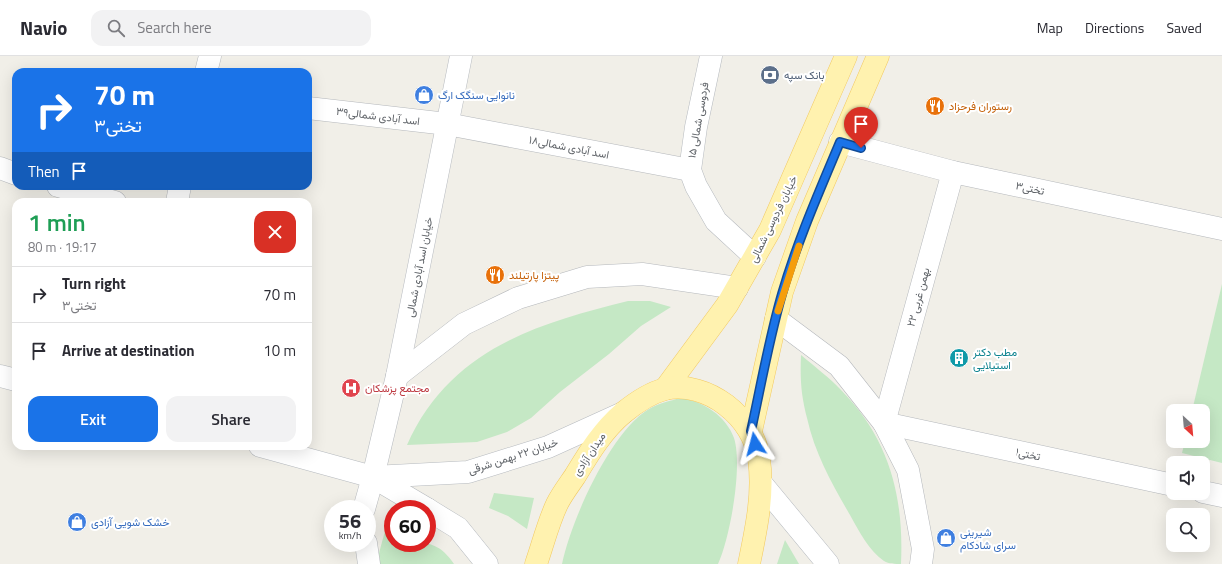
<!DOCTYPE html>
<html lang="en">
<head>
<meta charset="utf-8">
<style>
  :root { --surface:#fff; --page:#f2f2f3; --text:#2b2b33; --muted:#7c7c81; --line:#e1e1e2; --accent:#1a73e8 }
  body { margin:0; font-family:"Titillium Web",Vazirmatn,sans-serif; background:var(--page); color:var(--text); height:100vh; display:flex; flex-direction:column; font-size:15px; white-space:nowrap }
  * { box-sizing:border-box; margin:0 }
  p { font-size:13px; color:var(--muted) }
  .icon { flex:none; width:22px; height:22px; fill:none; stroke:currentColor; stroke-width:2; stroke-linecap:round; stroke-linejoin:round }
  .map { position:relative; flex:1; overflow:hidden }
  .panel { position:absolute; left:12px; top:142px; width:300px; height:252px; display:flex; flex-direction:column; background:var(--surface); border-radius:12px; box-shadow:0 4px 16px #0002 }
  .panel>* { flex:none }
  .top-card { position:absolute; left:12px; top:12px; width:300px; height:122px; border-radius:12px; box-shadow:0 4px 16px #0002; background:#1a73e8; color:#fff; overflow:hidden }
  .needle { width:26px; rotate:154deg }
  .fabs { position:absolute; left:1166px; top:348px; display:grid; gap:8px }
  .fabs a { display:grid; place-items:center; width:44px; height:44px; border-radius:8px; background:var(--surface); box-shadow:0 4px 16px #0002; font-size:20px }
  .speed { position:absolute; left:324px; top:444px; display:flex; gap:8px; font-size:20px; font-weight:700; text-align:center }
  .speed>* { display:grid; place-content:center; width:52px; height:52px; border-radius:50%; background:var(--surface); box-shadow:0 4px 16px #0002; line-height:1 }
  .speed small { font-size:10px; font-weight:400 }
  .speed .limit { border:6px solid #d22; background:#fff; color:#111 }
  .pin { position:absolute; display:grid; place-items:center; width:34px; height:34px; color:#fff; margin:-41px -17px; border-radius:50% 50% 50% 0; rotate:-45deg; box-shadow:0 0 4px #0007 }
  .pin .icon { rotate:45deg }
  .me { position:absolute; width:44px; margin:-22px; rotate:351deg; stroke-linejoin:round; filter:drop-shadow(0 0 3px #0008) }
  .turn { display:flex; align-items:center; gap:14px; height:84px; padding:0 16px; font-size:18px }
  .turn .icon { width:52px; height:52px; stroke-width:2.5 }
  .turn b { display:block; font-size:28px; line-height:34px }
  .then { display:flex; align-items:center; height:38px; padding:0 16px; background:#0003; gap:8px; font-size:15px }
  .round { display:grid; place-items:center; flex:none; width:42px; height:42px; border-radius:12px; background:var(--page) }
  .overview { display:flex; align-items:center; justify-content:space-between; height:68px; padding:0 16px }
  h1 { font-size:24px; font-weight:600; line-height:30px; color:#1e9e55 }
  .button { display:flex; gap:8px; margin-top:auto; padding:8px 16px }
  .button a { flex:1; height:46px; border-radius:12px; background:var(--accent); color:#fff; font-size:16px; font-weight:600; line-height:46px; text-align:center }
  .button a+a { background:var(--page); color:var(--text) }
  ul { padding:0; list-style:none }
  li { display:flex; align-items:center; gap:12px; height:56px; padding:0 16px; border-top:1px solid var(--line) }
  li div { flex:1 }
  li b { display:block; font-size:15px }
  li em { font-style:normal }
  header { display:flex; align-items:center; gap:24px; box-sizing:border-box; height:56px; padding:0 20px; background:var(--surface); border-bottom:1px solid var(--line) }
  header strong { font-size:19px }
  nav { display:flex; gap:22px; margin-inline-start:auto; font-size:14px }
  .search { width:280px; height:36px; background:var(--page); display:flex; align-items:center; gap:10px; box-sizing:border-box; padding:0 14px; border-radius:12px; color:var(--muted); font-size:15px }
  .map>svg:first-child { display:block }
</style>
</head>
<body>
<header>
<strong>Navio</strong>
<div class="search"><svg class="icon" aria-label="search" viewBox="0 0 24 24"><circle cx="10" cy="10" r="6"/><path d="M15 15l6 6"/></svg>Search here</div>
<nav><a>Map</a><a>Directions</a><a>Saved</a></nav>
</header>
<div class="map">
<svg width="1222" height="508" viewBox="0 0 1222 508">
  <rect width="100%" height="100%" fill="#f1efe8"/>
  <g fill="#c5e8c5">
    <polygon points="1222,228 1222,407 1182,397 1185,385 1203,385 1203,355 1192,355"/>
    <path d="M628 245H650L671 251 641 270 609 298 560 336 531 362 507 376 477 386 407 389C449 295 534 268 628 245Z"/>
    <path d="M801 299C815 311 830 322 842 335 890 384 904 442 901 508 895 508 889 508 884 505 869 495 859 475 850 459 832 428 815 398 807 362 801 339 800 323 801 299Z"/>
    <path d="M681 342C703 345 726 360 734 382 743 410 730 482 718 508H562C571 465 610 376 649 353 659 347 669 345 681 342Z"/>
    <polygon points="494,437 534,442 527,473 508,460 489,452"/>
    <path d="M385 475 393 477V487C422 487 436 482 454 508H380L379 497Z"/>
    <polygon points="785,484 799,508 777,508"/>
  </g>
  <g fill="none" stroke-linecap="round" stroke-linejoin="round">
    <defs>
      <g id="street">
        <polyline points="206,16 210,0"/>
        <polyline points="308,52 447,68 690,114"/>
        <polyline points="840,86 953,116 1222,173"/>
        <polyline points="0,112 16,118"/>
        <polyline points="953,116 884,367 1173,429"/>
        <polyline points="58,130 115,146"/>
        <polyline points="177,146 180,130"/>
        <polyline points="776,263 839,310 884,367 908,414 923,493 921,508"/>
        <polyline points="397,320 464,268 518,242 587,221 642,218 737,232"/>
        <polyline points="1203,436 1222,440"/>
        <polyline points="364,453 373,421"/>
        <polyline points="366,487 369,508"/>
      </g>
      <g id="secondary">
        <polyline points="711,0 696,71 690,114 696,130 716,165 755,201"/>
        <polyline points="0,320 16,324"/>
        <polyline points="260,390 373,421 427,453"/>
        <polyline points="373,421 397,320 461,0"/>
        <polyline points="373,421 468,416 548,391 623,357"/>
        <polyline points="761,427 828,508"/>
        <polyline points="427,453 458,472 487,508"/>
      </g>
      <g id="primary">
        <polyline points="665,333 727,249 770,174 846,0"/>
        <polyline points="751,375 782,236 807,165 878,0"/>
        <path d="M536 508C543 488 548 467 557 448 562 438 569 429 575 420 589 397 602 375 623 357 634 348 650 337 665 333 707 324 754 361 759 403 764 438 756 474 749 508"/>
      </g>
    </defs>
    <use href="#street" stroke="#b5b8bc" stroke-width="23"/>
    <use href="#secondary" stroke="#b6babf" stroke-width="23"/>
    <use href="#primary" stroke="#f2c960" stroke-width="23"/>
    <use href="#street" stroke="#fff" stroke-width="22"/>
    <use href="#secondary" stroke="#fff" stroke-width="22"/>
    <use href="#primary" stroke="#fff2af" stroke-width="22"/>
  </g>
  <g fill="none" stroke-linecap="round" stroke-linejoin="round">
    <defs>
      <path id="route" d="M755 388 751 375C761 329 769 283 782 238 797 186 819 136 840 86L861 92"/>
    </defs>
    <use href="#route" stroke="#114b97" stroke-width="10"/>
    <use href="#route" stroke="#1a73e8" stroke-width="7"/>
    <polyline stroke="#f59e0b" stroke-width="7" points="778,255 799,190"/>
  </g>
  <defs>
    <symbol id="bank-disc" viewBox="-11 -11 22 22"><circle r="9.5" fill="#5c6f8a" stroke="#fff"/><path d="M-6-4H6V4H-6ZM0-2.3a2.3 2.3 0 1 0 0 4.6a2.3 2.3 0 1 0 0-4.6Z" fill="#fff"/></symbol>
    <symbol id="shop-disc" viewBox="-11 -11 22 22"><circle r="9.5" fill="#3f7fe0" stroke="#fff"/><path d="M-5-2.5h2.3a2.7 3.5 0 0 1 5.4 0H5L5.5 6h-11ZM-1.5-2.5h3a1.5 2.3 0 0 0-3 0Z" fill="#fff"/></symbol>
    <symbol id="restaurant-disc" viewBox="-11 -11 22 22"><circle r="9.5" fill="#e8710a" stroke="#fff"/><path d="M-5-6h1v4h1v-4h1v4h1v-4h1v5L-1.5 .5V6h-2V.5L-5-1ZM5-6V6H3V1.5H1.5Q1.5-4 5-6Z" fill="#fff"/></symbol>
    <symbol id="building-disc" viewBox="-11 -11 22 22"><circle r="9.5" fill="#0f9aa8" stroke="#fff"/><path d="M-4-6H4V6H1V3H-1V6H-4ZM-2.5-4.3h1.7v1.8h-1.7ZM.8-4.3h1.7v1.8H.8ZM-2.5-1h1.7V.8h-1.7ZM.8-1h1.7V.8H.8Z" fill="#fff"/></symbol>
    <symbol id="hospital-disc" viewBox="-11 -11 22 22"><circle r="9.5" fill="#e0444e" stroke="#fff"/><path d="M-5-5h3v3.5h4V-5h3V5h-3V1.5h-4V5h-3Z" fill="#fff"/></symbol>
  </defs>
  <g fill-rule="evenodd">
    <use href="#bank-disc" x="759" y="8" width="22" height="22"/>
    <use href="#shop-disc" x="413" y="28" width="22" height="22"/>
    <use href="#restaurant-disc" x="924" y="39" width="22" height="22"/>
    <use href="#restaurant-disc" x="484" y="208" width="22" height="22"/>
    <use href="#building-disc" x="948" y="291" width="22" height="22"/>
    <use href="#hospital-disc" x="340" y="321" width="22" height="22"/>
    <use href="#shop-disc" x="66" y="455" width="22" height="22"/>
    <use href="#shop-disc" x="935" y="471" width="22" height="22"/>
  </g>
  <g text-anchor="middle" stroke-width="4" stroke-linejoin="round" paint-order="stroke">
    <g font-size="11" fill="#4e5e75" stroke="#fff" text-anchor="start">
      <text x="784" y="23">بانک سپه</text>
    </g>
    <g font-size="11" fill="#366cbe" stroke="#fff" text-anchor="start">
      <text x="438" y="43">نانوایی سنگک ارگ</text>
      <text x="91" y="470">خشک شویی آزادی</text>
      <text x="960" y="480">شیرینی<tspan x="960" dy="13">سرای شادکام</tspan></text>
    </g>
    <g font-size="11" fill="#c56008" stroke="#fff" text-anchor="start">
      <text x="949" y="54">رستوران فرحزاد</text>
      <text x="509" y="223">پیتزا پارتیلند</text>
    </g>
    <g font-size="11" fill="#5f6368" stroke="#fff">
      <text transform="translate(378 60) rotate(7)" y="4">اسد آبادی شمالی۳۹</text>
      <text transform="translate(698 64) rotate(-80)" y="4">فردوسی شمالی ۱۵</text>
      <text transform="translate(569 91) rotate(11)" y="4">اسد آبادی شمالی۱۸</text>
      <text transform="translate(1030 132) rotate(12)" y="4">تختی۳</text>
      <text transform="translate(773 163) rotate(-64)" y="4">خیابان فردوسی شمالی</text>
      <text transform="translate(419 211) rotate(-79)" y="4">خیابان اسد آبادی شمالی</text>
      <text transform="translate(918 241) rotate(-75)" y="4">۲۲ بهمن غربی</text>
      <text transform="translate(589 398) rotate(-56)" y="4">میدان آزادی</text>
      <text transform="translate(1028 398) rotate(12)" y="4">تختی۱</text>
      <text transform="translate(513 400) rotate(-18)" y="4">خیابان ۲۲ بهمن شرقی</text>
    </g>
    <g font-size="11" fill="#0d838f" stroke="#fff" text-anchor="start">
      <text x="973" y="300">مطب دکتر<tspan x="973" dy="13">استیلایی</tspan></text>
    </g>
    <g font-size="11" fill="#be3a42" stroke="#fff" text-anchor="start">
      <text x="365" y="336">مجتمع پزشکان</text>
    </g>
  </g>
</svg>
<div class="fabs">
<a><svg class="needle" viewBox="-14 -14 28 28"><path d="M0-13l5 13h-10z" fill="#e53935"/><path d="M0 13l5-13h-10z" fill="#7c7c81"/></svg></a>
<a><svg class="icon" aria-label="sound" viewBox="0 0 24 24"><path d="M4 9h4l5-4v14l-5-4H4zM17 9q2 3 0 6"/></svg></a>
<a><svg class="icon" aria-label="search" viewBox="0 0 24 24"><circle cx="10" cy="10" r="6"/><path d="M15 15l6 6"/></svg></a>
</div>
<div class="speed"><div>56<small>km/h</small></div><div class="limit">60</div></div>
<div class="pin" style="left:861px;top:92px;background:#d93025"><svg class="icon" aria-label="arrive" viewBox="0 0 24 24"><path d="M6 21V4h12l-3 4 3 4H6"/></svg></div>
<svg class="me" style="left:755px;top:388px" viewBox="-20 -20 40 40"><path d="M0-17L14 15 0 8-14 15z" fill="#1a73e8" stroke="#fff" stroke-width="4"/></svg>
<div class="top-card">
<div class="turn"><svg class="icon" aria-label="right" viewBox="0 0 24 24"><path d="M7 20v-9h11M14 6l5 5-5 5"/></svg><div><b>70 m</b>تختی۳</div></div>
<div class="then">Then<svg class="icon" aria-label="arrive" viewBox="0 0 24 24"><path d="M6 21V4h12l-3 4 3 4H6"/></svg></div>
</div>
<section class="panel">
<div class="overview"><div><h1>1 min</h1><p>80 m · 19:17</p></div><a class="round" style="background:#d93025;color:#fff"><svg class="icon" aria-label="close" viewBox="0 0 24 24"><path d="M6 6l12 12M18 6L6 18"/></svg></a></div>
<ul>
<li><svg class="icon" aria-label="right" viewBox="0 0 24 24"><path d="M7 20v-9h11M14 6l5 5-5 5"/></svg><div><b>Turn right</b><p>تختی۳</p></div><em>70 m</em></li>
<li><svg class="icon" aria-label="arrive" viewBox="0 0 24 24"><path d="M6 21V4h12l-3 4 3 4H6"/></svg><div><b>Arrive at destination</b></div><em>10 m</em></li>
</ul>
<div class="button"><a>Exit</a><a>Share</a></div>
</section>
</div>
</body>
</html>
